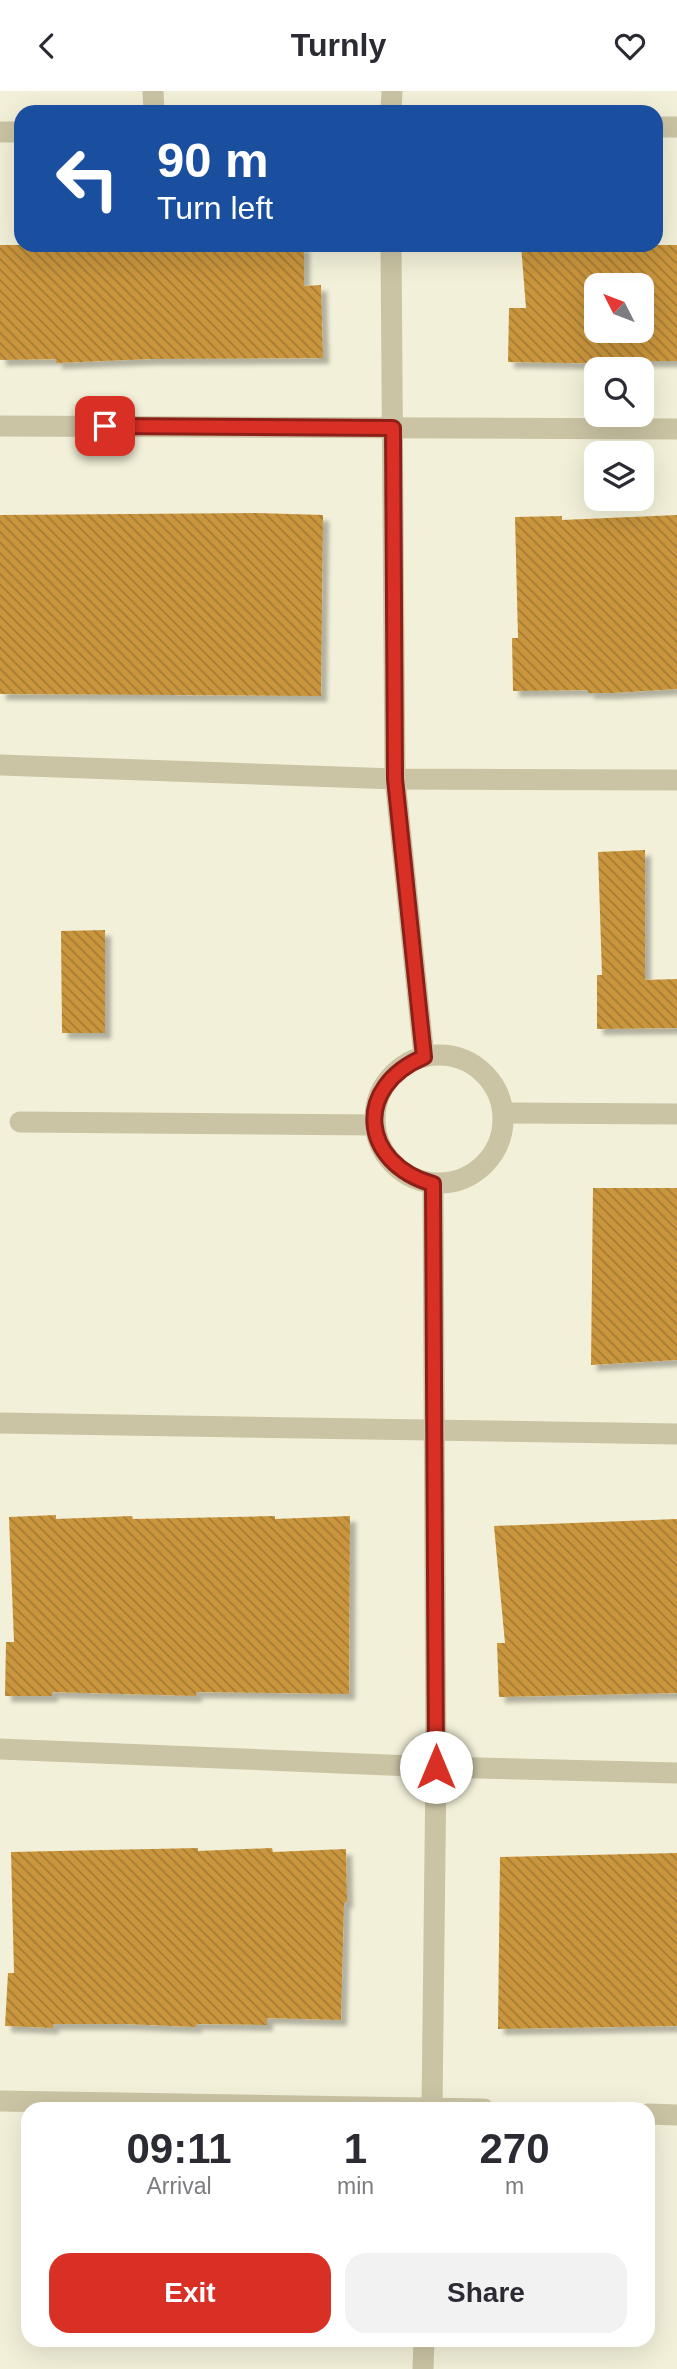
<!DOCTYPE html>
<html lang="en">
<head>
<meta charset="utf-8">
<style>
  :root { --surface:#fff; --page:#f2f2f3; --text:#2b2b33; --muted:#7c7c81; --accent:#d93025 }
  body { margin:0; font-family:Helvetica,sans-serif; background:var(--page); color:var(--text); height:100vh; display:flex; flex-direction:column; font-size:26px; white-space:nowrap }
  * { box-sizing:border-box; margin:0 }
  p { font-size:23px; color:var(--muted) }
  .icon { flex:none; width:38px; height:38px; fill:none; stroke:currentColor; stroke-width:2; stroke-linecap:round; stroke-linejoin:round }
  .map { position:relative; flex:1; overflow:hidden }
  .sheet { position:absolute; left:21px; top:2011px; width:634px; height:245px; display:flex; flex-direction:column; background:var(--surface); border-radius:21px; box-shadow:0 7px 28px #0002 }
  .sheet>* { flex:none }
  .banner { position:absolute; left:14px; top:14px; width:649px; height:147px; border-radius:21px; box-shadow:0 7px 28px #0002; background:#1a4fa0; color:#fff; overflow:hidden }
  .needle { width:46px; rotate:312deg }
  .fabs { position:absolute; left:584px; top:182px; display:grid; gap:14px }
  .fabs a { display:grid; place-items:center; width:70px; height:70px; border-radius:14px; background:var(--surface); box-shadow:0 7px 28px #0002; font-size:35px }
  .pin { position:absolute; display:grid; place-items:center; width:60px; height:60px; color:#fff; margin:-30px; border-radius:14px; box-shadow:0 4px 10px #0006 }
  .me { position:absolute; width:77px; margin:-38px; rotate:0deg; stroke-linejoin:round; filter:drop-shadow(0 0 5px #0008) }
  .turn { display:flex; align-items:center; gap:24px; height:147px; padding:0 28px; font-size:32px }
  .turn .icon { width:91px; height:91px; stroke-width:2.5 }
  .turn b { display:block; font-size:49px; line-height:60px }
  .eta { display:flex; justify-content:space-evenly; align-items:center; height:119px; text-align:center }
  .eta b { font-size:42px; font-weight:700; line-height:49px }
  .button { display:flex; gap:14px; margin-top:auto; padding:14px 28px }
  .button a { flex:1; height:80px; border-radius:21px; background:var(--accent); color:#fff; font-size:28px; font-weight:700; line-height:80px; text-align:center }
  .button a+a { background:var(--page); color:var(--text) }
  header { display:flex; justify-content:space-between; align-items:center; height:91px; padding:0 28px; background:var(--surface); font-size:32px; font-weight:700 }
  .map>svg:first-child { display:block }
</style>
</head>
<body>
<header><svg class="icon" aria-label="back" viewBox="0 0 24 24"><path d="M15 5l-7 7 7 7"/></svg>Turnly<svg class="icon" aria-label="heart" viewBox="0 0 24 24"><path d="M12 20l-8-8c-3-5 5-10 8-4 3-6 11-1 8 4z"/></svg></header>
<div class="map">
<svg width="677" height="2278" viewBox="0 0 677 2278">
  <defs>
    <pattern id="building-back-hatch" width="6" height="6" patternUnits="userSpaceOnUse" patternTransform="scale(1.75)"><rect width="6" height="6" fill="#ca963e"/><path d="M-1 5l2 2M0 0l6 6M5-1l2 2" fill="none" stroke="#a57b34"/></pattern>
    <filter id="shadow"><feDropShadow dx="6" dy="6" stdDeviation="2" flood-color="#0004"/></filter>
  </defs>
  <rect width="100%" height="100%" fill="#f2f0d8"/>
  <g fill="url(#building-back-hatch)" fill-rule="evenodd" filter="url(#shadow)">
    <polygon points="0,154 304,154 304,195 321,194 323,267 151,268 56,272 56,268 0,269"/>
    <path d="M521 154H677V270H632V273L508 271 509 217H526ZM597 194H642V240H597Z"/>
    <polygon points="257,422 323,424 321,605 0,603 0,424"/>
    <polygon points="677,424 677,598 612,602 588,602 588,599 513,600 512,547 518,547 515,426 562,425 562,429"/>
    <polygon points="645,759 645,889 677,888 677,937 597,938 597,884 602,884 598,761"/>
    <polygon points="105,839 105,942 62,942 61,840"/>
    <polygon points="593,1097 677,1097 677,1269 591,1274"/>
    <polygon points="56,1424 56,1428 132,1425 133,1428 275,1425 275,1428 350,1425 349,1603 196,1601 196,1605 52,1601 52,1605 5,1605 6,1551 14,1551 9,1426"/>
    <polygon points="677,1428 677,1602 499,1606 497,1552 505,1552 494,1435"/>
    <polygon points="198,1757 198,1760 272,1757 273,1761 346,1758 347,1811 344,1812 341,1929 267,1927 267,1934 196,1933 196,1936 125,1933 53,1933 53,1937 5,1935 8,1882 14,1882 11,1761"/>
    <polygon points="677,1762 677,1935 498,1938 500,1766"/>
  </g>
  <g fill="none" stroke-linecap="round" stroke-linejoin="round">
    <g stroke="#cac4a4" stroke-width="21">
      <polyline points="153,0 154,21"/>
      <polyline points="391,21 392,0"/>
      <polyline points="656,36 677,36"/>
      <polyline points="0,41 21,41"/>
      <polyline points="391,154 395,688 424,966"/>
      <polyline points="0,335 677,338"/>
      <polyline points="0,674 395,688 677,689"/>
      <circle cx="439" cy="1028" r="64"/>
      <polyline points="505,1022 677,1023"/>
      <polyline points="20,1031 375,1034"/>
      <polyline points="0,1332 677,1343"/>
      <polyline points="0,1658 436,1676 677,1682"/>
      <polyline points="0,2010 484,2018"/>
      <polyline points="432,2018 436,1676 433,1093"/>
      <polyline points="648,2023 677,2024"/>
      <polyline points="423,2278 424,2249"/>
    </g>
  </g>
  <g fill="none" stroke-linecap="round" stroke-linejoin="round">
    <defs>
      <path id="route" d="M105 335 393 337 395 688 424 966C353 996 360 1072 433 1093L436 1676"/>
    </defs>
    <use href="#route" stroke="#8d1f18" stroke-width="18"/>
    <use href="#route" stroke="#d93025" stroke-width="12"/>
  </g>
</svg>
<div class="fabs">
<a><svg class="needle" viewBox="-14 -14 28 28"><path d="M0-13l5 13h-10z" fill="#e53935"/><path d="M0 13l5-13h-10z" fill="#7c7c81"/></svg></a>
<a><svg class="icon" aria-label="search" viewBox="0 0 24 24"><circle cx="10" cy="10" r="6"/><path d="M15 15l6 6"/></svg></a>
<a><svg class="icon" aria-label="layers" viewBox="0 0 24 24"><path d="M12 4l9 5-9 5-9-5zM3 14l9 5 9-5"/></svg></a>
</div>
<div class="pin" style="left:105px;top:335px;background:#d93025"><svg class="icon" aria-label="arrive" viewBox="0 0 24 24"><path d="M6 21V4h12l-3 4 3 4H6"/></svg></div>
<svg class="me" style="left:436px;top:1676px" viewBox="-20 -20 40 40"><circle r="19" fill="#fff"/><path d="M0-13L10 11 0 6-10 11z" fill="#d93025"/></svg>
<div class="banner">
<div class="turn"><svg class="icon" aria-label="left" viewBox="0 0 24 24"><path d="M17 20v-9H6M10 6l-5 5 5 5"/></svg><div><b>90 m</b>Turn left</div></div>
</div>
<section class="sheet">
<div class="eta">
<div><b>09:11</b><p>Arrival</p></div>
<div><b>1</b><p>min</p></div>
<div><b>270</b><p>m</p></div>
</div>
<div class="button"><a>Exit</a><a>Share</a></div>
</section>
</div>
</body>
</html>
